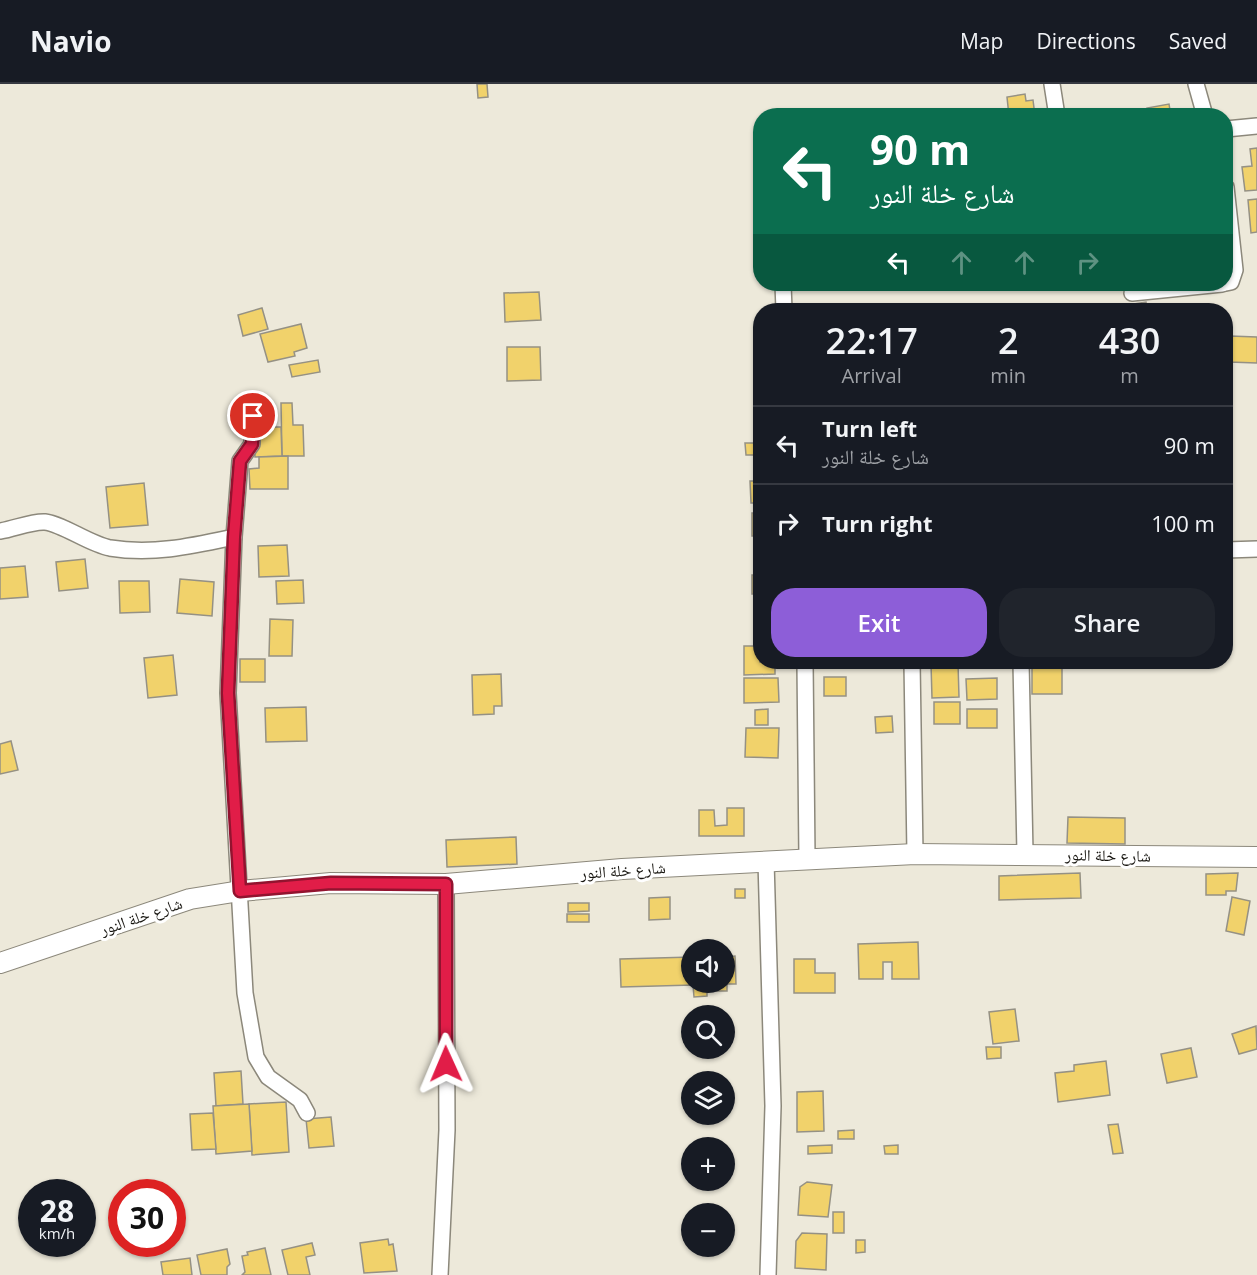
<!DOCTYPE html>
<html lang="en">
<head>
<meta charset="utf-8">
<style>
  :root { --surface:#171b24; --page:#20242c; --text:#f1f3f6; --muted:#9ea1a6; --line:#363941; --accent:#8d5ed8 }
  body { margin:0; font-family:"Open Sans","Noto Naskh Arabic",sans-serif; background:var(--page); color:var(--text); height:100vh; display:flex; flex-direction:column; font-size:22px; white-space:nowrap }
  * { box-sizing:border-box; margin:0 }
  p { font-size:20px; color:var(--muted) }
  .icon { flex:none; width:33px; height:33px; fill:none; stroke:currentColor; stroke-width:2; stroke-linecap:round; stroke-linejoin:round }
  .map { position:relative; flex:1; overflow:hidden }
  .details { position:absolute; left:753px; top:219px; width:480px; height:366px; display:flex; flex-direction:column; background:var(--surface); border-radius:24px; box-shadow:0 2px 4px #0004 }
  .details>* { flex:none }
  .banner { position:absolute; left:753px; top:24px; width:480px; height:183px; border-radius:24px; box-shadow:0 2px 4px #0004; background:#0b6e4f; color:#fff; overflow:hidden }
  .controls { position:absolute; left:681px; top:855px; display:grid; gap:12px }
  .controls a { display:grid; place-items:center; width:54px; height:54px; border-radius:50%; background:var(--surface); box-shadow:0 2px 4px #0004; font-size:30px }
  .speed { position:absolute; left:18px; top:1095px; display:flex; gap:12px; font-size:30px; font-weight:700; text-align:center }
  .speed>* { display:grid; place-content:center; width:78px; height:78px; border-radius:50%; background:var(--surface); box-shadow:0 2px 4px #0004; line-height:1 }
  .speed small { font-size:15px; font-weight:400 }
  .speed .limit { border:9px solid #d22; background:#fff; color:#111 }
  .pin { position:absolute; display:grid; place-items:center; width:51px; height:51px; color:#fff; margin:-26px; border:3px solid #fff; border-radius:50%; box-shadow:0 2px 6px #0007 }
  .me { position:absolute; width:66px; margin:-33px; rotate:359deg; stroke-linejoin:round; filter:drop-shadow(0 0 4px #0008) }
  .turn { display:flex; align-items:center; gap:21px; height:126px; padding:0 18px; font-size:27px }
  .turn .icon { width:78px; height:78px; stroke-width:2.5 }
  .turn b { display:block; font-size:42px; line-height:51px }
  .lanes { display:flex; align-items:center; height:57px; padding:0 18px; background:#0003; justify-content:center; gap:30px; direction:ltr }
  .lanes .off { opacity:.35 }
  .eta { display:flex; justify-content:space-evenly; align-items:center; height:102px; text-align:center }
  .eta b { font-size:36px; font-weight:600; line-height:42px }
  .button { display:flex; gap:12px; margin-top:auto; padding:12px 18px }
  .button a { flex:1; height:69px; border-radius:24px; background:var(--accent); color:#fff; font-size:24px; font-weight:600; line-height:69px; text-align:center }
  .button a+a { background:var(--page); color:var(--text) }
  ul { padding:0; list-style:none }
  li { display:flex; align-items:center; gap:18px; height:78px; padding:0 18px; border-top:2px solid var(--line) }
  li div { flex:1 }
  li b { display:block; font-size:22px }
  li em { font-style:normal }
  header { display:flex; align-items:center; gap:36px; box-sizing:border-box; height:84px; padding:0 30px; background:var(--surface); border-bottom:2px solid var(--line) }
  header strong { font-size:28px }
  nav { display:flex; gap:33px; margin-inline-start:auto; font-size:21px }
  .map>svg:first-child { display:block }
</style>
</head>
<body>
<header>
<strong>Navio</strong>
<nav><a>Map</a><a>Directions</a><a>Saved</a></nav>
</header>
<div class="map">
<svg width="1257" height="1191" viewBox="0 0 1257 1191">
  <rect width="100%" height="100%" fill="#ede9da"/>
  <g fill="#f1d26b" stroke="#959184" stroke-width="1.5">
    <polygon points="477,0 487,0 488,13 478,14"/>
    <polygon points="1025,10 1026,17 1033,16 1035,32 1009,32 1007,13"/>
    <polygon points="1169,20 1171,32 1149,32 1147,24"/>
    <polygon points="1257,64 1257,106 1245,107 1242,83 1252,82 1250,65"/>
    <polygon points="1257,115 1257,148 1251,149 1248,116"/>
    <polygon points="539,208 541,236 505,238 504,209"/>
    <polygon points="1146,218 1147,226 1108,226 1108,224"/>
    <polygon points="262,224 268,245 243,252 238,231"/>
    <polygon points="301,240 307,264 294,268 295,272 268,278 260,250"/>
    <polygon points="1230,252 1257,253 1257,279 1229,278"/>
    <polygon points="507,263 540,263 541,296 507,297"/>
    <polygon points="318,276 320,288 292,293 289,281"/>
    <polygon points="281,319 292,319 293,341 303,341 304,372 282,372"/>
    <polygon points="254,343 281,343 282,372 255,373"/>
    <polygon points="745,359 760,359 760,378 759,371 746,371"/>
    <polygon points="288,372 288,405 250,405 249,385 259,384 259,373"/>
    <polygon points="750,397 760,397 760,419 751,419"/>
    <polygon points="144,399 148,441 110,444 106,403"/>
    <rect x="752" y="429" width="8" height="23"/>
    <polygon points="287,461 289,492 259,493 258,462"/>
    <polygon points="85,475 88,504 59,507 56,478"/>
    <polygon points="25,482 28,513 0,515 0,484"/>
    <rect x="752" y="491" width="8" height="19"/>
    <polygon points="180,495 214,498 212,532 177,529"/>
    <polygon points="303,496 304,519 277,520 276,497"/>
    <polygon points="119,497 149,497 150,528 120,529"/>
    <polygon points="270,535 293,536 292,572 269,572"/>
    <polygon points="744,562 760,562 760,578 775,578 775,590 744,591"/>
    <polygon points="173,571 177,611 148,614 144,574"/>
    <rect x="240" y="575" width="25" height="23"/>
    <polygon points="816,578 852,578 852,582 817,584"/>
    <rect x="1032" y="578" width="30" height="32"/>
    <polygon points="958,579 959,613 932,614 931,580"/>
    <polygon points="501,590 502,622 494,622 494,630 473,631 472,591"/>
    <rect x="824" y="593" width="22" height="19"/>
    <polygon points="744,594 778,594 779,618 744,619"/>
    <polygon points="997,594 997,615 967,616 966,595"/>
    <rect x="934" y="618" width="26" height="22"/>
    <polygon points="306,623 307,657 266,658 265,624"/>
    <polygon points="768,625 768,641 755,641 755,626"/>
    <rect x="967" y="625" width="30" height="19"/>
    <polygon points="892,632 893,648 876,649 875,633"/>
    <polygon points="746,644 779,644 778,674 745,673"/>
    <polygon points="11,657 18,686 0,690 0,660"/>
    <polygon points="727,724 744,724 744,752 699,752 699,726 714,726 715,742 727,741"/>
    <polygon points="1068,733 1125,734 1125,760 1067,759"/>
    <polygon points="516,753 517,780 447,783 446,756"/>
    <polygon points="1080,789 1081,814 999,816 999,792"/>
    <polygon points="1238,789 1236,807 1226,807 1226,811 1206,811 1206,790"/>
    <rect x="735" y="805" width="10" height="9"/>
    <polygon points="670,813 670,835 649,836 649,814"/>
    <polygon points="1232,813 1250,817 1244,851 1226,847"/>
    <polygon points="568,819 589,819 589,827 568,828"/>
    <rect x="567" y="830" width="22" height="8"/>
    <polygon points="918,858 919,895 892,895 892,878 883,878 883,895 859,895 858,860"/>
    <polygon points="735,872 736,900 727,900 727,907 716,907 716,901 707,901 707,912 694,913 693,901 621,903 620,875 692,873 692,898 724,898 724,873"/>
    <polygon points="794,875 815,875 815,889 835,889 835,909 794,909"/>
    <polygon points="1015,925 1019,957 993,960 989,928"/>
    <polygon points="1256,942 1257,965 1239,970 1232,950"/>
    <polygon points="986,963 1001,963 1001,974 987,975"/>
    <polygon points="1191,964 1197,993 1167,999 1161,970"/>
    <polygon points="1106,977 1110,1011 1058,1018 1055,989 1074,987 1074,981"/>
    <polygon points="241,987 243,1020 216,1022 214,989"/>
    <polygon points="823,1007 824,1047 797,1048 797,1008"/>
    <polygon points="286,1018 289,1068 252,1071 249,1020"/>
    <polygon points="249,1020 252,1067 216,1070 213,1022"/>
    <polygon points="213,1029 216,1065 192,1066 190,1030"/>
    <polygon points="331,1033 334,1062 309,1064 306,1035"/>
    <polygon points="1118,1040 1123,1069 1113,1070 1108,1041"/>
    <polygon points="854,1046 854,1055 838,1055 838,1047"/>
    <polygon points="832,1061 832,1069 808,1070 808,1062"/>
    <polygon points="898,1061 898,1070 885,1070 884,1062"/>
    <polygon points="807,1098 832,1101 828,1133 798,1131 800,1103"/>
    <rect x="833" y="1128" width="11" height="21"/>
    <polygon points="802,1149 827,1150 826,1186 795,1184 796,1157"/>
    <polygon points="388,1155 389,1161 393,1160 397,1187 364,1189 360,1159"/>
    <polygon points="856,1156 865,1156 865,1168 856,1169"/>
    <polygon points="312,1159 315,1171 306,1173 310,1191 288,1191 282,1166"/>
    <polygon points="265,1164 271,1191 242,1191 245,1188 242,1172 248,1171 247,1168"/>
    <polygon points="227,1165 230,1180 227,1183 227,1191 201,1191 197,1171"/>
    <polygon points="190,1174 192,1191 163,1191 161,1178"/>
  </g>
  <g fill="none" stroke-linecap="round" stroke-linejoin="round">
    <defs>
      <g id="minor">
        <polyline points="1052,0 1057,32"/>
        <polyline points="1196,0 1205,32"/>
        <polyline points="1226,45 1257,42"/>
        <polyline points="1226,103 1235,186 1231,198 1226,199"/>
        <polyline points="783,200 784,226"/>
        <polyline points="1132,209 1222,200"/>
        <polyline points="252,317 252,360 240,377 234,453 228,609 245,909 256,973 268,993 300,1016 307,1029"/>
        <path d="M0 447C14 445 32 437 45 438 63 440 89 460 110 464 153 471 192 462 234 453"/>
        <polyline points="1226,466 1257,465"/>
        <polyline points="805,578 807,774"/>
        <polyline points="912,578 915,770"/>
        <polyline points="1021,578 1025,769"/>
        <polyline points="766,777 773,1022 768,1191"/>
        <polyline points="440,1191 447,1046 446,800"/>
      </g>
      <polyline id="tertiary" points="0,879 190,815 240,807 331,799 446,800 622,785 915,770 1257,773"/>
    </defs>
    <use href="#minor" stroke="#8c887b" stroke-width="18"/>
    <use href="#tertiary" stroke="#8c887b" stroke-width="22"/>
    <use href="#minor" stroke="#fff" stroke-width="15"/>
    <use href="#tertiary" stroke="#fff" stroke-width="20"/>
  </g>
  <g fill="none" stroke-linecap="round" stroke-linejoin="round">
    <defs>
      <polyline id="route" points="253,332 252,360 240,377 234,453 228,609 240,807 331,799 446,800 446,980"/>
    </defs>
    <use href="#route" stroke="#92132f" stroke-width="15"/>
    <use href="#route" stroke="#e11d48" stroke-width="10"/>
  </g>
  <g text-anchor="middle" stroke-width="6" stroke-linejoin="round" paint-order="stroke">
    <g font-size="16" fill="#171510" stroke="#fff">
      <text transform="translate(1108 771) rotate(1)" y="6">شارع خلة النور</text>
      <text transform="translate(623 786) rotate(-4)" y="6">شارع خلة النور</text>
      <text transform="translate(141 832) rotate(-19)" y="6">شارع خلة النور</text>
    </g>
  </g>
</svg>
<div class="controls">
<a><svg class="icon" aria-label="sound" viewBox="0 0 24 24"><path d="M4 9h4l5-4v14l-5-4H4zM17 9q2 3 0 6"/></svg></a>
<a><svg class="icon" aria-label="search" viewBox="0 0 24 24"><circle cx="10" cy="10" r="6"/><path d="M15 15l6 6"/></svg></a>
<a><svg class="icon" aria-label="layers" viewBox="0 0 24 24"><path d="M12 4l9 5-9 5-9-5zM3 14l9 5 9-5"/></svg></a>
<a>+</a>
<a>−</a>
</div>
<div class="speed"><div>28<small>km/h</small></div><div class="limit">30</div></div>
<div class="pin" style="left:253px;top:332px;background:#d93025"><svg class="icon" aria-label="arrive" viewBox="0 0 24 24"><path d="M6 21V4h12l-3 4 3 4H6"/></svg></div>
<svg class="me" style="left:446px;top:980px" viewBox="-20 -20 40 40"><path d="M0-17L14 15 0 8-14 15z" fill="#e11d48" stroke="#fff" stroke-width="4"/></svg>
<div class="banner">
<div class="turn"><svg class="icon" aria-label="left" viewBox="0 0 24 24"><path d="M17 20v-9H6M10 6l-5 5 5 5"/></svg><div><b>90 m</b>شارع خلة النور</div></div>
<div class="lanes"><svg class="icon" aria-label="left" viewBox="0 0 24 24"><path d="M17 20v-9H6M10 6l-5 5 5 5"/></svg><svg class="icon off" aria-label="ahead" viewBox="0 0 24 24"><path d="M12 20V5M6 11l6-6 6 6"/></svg><svg class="icon off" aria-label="ahead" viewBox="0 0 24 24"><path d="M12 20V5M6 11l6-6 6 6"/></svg><svg class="icon off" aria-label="right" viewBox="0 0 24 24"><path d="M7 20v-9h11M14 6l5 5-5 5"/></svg></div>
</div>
<section class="details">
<div class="eta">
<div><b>22:17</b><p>Arrival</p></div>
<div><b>2</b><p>min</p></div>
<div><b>430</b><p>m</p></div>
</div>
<ul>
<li><svg class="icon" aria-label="left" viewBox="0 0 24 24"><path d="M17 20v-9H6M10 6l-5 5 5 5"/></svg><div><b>Turn left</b><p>شارع خلة النور</p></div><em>90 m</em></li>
<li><svg class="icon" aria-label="right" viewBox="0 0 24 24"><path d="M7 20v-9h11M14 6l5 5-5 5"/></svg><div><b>Turn right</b></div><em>100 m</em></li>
</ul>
<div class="button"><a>Exit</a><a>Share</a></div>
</section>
</div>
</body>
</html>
